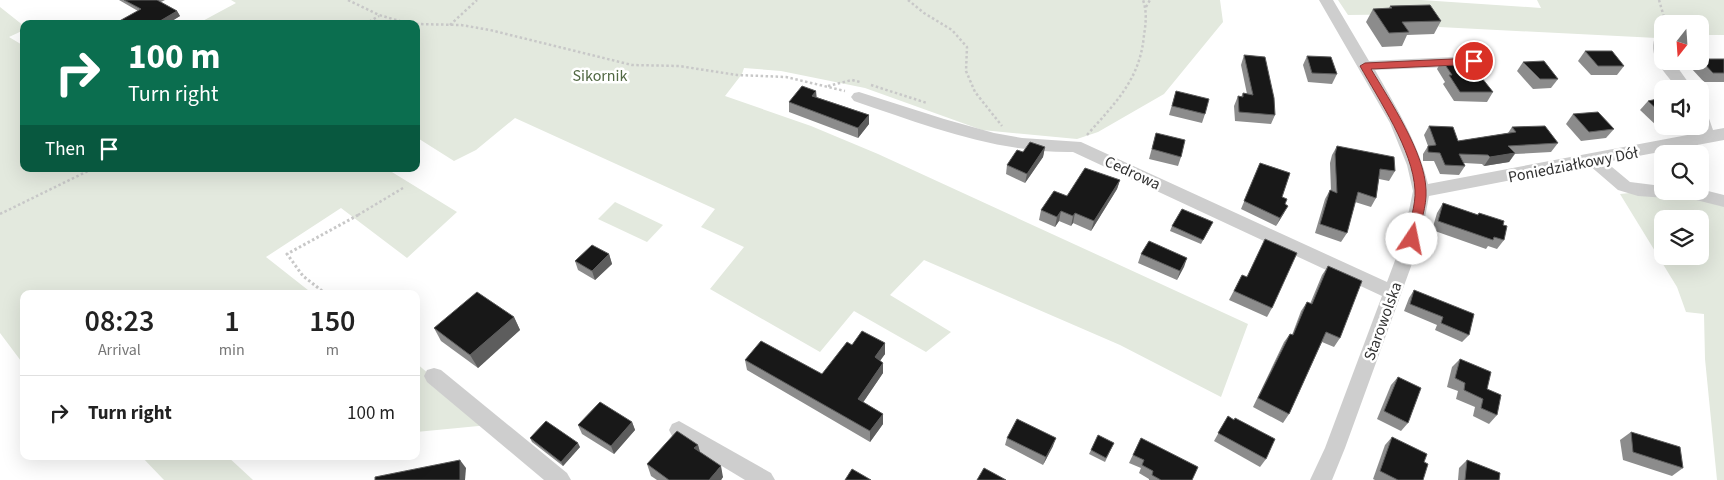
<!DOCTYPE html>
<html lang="en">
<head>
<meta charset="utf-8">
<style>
  :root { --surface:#fff; --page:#f2f2f2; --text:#222; --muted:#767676; --line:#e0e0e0 }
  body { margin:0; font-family:"Source Sans 3",sans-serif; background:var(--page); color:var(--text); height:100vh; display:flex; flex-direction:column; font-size:19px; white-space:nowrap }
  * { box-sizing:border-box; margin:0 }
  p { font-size:16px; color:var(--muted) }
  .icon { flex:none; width:28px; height:28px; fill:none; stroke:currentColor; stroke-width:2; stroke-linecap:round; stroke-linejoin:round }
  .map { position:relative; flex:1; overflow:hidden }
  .panel { position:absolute; left:20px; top:290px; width:400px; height:170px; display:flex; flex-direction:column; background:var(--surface); border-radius:10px; box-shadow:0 5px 20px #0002 }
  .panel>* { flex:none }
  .hud { position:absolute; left:20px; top:20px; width:400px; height:152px; border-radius:10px; box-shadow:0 5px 20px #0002; background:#0b6e4f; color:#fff; overflow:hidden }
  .needle { width:32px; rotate:197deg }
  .buttons { position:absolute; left:1654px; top:15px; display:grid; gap:10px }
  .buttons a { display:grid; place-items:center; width:55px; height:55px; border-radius:10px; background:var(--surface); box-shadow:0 5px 20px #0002; font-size:25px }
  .pin { position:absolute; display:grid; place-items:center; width:42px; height:42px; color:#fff; margin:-21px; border:2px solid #fff; border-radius:50%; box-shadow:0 1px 5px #0007 }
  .me { position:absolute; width:55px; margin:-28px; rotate:11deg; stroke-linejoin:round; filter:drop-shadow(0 0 4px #0008) }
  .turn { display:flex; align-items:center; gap:18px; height:105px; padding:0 25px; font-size:22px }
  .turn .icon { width:65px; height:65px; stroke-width:2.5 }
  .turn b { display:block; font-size:35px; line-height:42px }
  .then { display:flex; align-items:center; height:48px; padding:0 25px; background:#0003; gap:10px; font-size:19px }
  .eta { display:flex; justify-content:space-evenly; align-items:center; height:85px; text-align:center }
  .eta b { font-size:30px; font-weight:600; line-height:35px }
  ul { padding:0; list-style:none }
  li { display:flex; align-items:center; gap:15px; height:75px; padding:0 25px; border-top:1px solid var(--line) }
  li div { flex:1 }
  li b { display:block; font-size:19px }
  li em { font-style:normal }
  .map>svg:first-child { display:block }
</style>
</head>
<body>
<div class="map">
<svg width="1724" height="480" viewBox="0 0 1724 480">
  <rect width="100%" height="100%" fill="#fff"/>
  <g fill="#e3e9de" fill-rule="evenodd">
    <polygon points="231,0 1220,0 1223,22 1164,94 1098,132 1077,139 982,130 865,88 781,71 744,68 742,74 725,96 811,126 878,154 1248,324 1221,397 1120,345 924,260 890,295 951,332 926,352 854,311 820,352 710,289 744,247 701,227 715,209 515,118 476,150 454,161 416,137 416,24 197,24 236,3"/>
    <polygon points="1338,0 1421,0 1541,8 1537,0 1724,0 1724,35 1700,35 1700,24 1662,24 1662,29 1657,38 1439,27 1430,14 1348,15"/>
    <polygon points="0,7 24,26 24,30 9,37 24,46 24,169 387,169 457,212 407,258 341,208 266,257 313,294 24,294 24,365 0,333"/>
    <path d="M1658 190 1724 198V480H1717L1705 359 1704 314 1686 312 1677 287 1620 194ZM1662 219H1700V256H1662Z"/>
    <polygon points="615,202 663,225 647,242 598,219"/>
    <polygon points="416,363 489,425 416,432"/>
    <polygon points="141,456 227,456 253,480 164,480"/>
  </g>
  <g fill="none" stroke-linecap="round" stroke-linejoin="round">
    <g stroke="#c8c8c8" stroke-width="2.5" stroke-dasharray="2.5 2.5" stroke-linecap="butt">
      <polyline points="348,0 379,15 410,24"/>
      <polyline points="908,0 924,13 952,30 967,47 966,71 975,92 1002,126"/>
      <polyline points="1659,0 1666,24"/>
      <polyline points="1146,7 1150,0"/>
      <polyline points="365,24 379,16"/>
      <polyline points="416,24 461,25 490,30 632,65 679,66 737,75 786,77 845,91"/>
      <polyline points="450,25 477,0"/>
      <polyline points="871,85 927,103"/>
      <polyline points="828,86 852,80 860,82"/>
      <path d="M1087 135C1115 103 1140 80 1144 35 1146 23 1147 11 1143 0"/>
      <polyline points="0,214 92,169"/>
      <polyline points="358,215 403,188"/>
    </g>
    <polyline stroke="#c8c8c8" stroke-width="3" stroke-dasharray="2.5 2.5" stroke-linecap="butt" points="326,294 303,276 287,254 360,214"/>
    <g fill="#cecece" fill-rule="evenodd">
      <path d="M1319 0H1333L1369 61 1474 56 1479 58 1481 61 1479 64 1474 66 1375 70C1396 107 1418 142 1428 184L1698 133 1696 126H1700V106L1705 107 1713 130 1724 128V140L1606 162 1630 182 1662 186V191H1700V189L1724 195V207L1696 200 1638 196 1618 190 1589 165 1429 196 1421 239 1345 448 1332 480H1310L1325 448 1382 296 1073 152C996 153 925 125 854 101L851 97 854 93 859 92 944 119 994 133 1022 138 1081 142 1387 282 1403 239 1413 191 1407 165 1390 123Z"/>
      <path d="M1662 32V61H1673L1693 89H1678C1666 73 1644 54 1657 34Z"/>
      <polygon points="434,368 441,370 567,473 571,480 544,480 427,382 424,376 427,370"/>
      <polygon points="679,421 771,473 775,480 745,480 672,436 669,430 672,424"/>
    </g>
  </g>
  <g fill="#8c8c8c">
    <polygon points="119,0 165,0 161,2 177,11 180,16 167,24 114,24 138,11"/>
    <polygon points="1390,6 1441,21 1434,34 1407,35 1402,46 1382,47 1366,22 1373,9 1389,8"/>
    <polygon points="1585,51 1624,66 1617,75 1591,75 1578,61"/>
    <polygon points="1244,55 1275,115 1271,124 1235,121 1234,106 1238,96 1241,97 1243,93 1247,94 1241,65"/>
    <polygon points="1307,56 1337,74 1332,84 1308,82 1303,65"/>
    <polygon points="1700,59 1724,59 1724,82 1704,82 1691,68 1698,61 1700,61"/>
    <polygon points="1442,60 1461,63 1493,92 1487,102 1454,101 1443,84 1445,82 1437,69"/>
    <polygon points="1523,62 1558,79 1551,88 1533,89 1517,71"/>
    <polygon points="816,91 816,97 869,115 869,124 858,138 789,112 789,102"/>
    <polygon points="1176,91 1205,114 1202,123 1169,115"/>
    <polygon points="1662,98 1662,126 1659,128 1640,110 1648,101"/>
    <polygon points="1573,114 1614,129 1606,138 1581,141 1566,124"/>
    <polygon points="1429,126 1458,141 1508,133 1512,127 1558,143 1551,152 1515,154 1509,162 1484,166 1482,164 1464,163 1465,166 1459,175 1440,174 1434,161 1423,161 1423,154 1428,146 1424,135"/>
    <polygon points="1156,133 1181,157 1178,166 1149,159"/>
    <polygon points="1337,146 1395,171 1389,181 1379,179 1376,198 1371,207 1355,202 1347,233 1341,242 1315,233 1325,199 1330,190 1331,191 1330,163 1332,155"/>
    <polygon points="1045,147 1043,157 1025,183 1006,174 1007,165 1023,152"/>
    <polygon points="1260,163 1282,197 1285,204 1284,213 1276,226 1241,209"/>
    <polygon points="1120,180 1117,189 1091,231 1073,223 1071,226 1059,221 1055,227 1039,220 1041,210 1067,196"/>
    <polygon points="1443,203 1478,215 1479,213 1504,240 1497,249 1488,246 1486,249 1432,230 1437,213"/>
    <polygon points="1213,222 1201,244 1170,231 1172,226"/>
    <polygon points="609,254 612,264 595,280 578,270 575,261"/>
    <polygon points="1141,254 1187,258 1177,280 1138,263"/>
    <polygon points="1328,266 1340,338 1334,347 1322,342 1289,414 1283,423 1253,407 1284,342 1290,334 1292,335 1301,311 1307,302 1310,304 1322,275"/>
    <polygon points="1242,275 1272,308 1267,317 1229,300"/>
    <polygon points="1414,290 1469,335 1462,342 1435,330 1437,325 1404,311 1409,298"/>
    <polygon points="514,317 520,330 478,368 441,341 434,328"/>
    <polygon points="885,343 885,354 880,360 883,373 863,402 883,414 883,424 870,442 747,370 745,360 822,374 852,345"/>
    <polygon points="1460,359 1487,389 1497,415 1489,424 1473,416 1475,407 1456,399 1458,391 1447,387 1452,367"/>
    <polygon points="1398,377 1408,423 1401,431 1377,419 1391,385"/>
    <polygon points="1228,416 1266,459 1260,467 1214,441"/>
    <polygon points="632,422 635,430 614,454 582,434 578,425"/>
    <polygon points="1631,432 1683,468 1672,476 1623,460 1620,440"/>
    <polygon points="1392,437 1424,462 1423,480 1375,480 1373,479 1385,445"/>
    <polygon points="530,438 580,447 563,466 532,442"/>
    <polygon points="1007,438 1053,446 1043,465 1005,445"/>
    <polygon points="1141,438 1192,480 1149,480 1149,479 1139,473 1141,468 1129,463"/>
    <polygon points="1114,443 1105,462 1089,454 1091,450"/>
    <polygon points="698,445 700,452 723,477 721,480 657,480 651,476 647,464"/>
    <polygon points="1467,460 1499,480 1458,480 1459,468"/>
  </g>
  <g fill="#5d5d5d">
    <polygon points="177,11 180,16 167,24 155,24"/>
    <polygon points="816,91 817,100 812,96"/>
    <polygon points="869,115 869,124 858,138 858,128"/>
    <polygon points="1662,124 1662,126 1670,126 1659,128"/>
    <polygon points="1045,147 1043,157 1025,183 1027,174"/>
    <polygon points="1515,153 1509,162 1484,166 1490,157"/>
    <polygon points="1120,180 1117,189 1091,231 1094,221"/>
    <polygon points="1288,206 1284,213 1276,226 1280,218"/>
    <polygon points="1061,211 1059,221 1055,227 1057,217"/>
    <polygon points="1075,213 1073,223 1071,226 1073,216"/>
    <polygon points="609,254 612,264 595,280 592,271"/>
    <polygon points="1187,258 1184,267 1177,280 1180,271"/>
    <polygon points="514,317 520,330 478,368 470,355"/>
    <polygon points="885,343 885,354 875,368 875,357"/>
    <polygon points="883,363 883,373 858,410 858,399"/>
    <polygon points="883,414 883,424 870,442 870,431"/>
    <polygon points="632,422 635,430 614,454 611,446"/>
    <polygon points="1056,438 1053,446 1043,465 1046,457"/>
    <polygon points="578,443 580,447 563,466 561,462"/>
    <polygon points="698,445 701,456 694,448"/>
    <polygon points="460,460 466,468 465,480 460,480"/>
    <polygon points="721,466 723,477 721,480 709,480"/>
  </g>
  <g fill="#181818" stroke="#5d5d5d">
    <polygon points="124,0 157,0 177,11 155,24 114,24 141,9"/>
    <polygon points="1430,5 1441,21 1402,22 1409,32 1389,33 1373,9 1392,8 1390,6"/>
    <polygon points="1585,51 1612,51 1624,66 1598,66"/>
    <polygon points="1244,55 1265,57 1274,98 1275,115 1239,112 1238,96 1243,97 1243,93 1253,95"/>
    <polygon points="1307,56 1331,57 1337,74 1312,73"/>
    <polygon points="1458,59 1461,63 1470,63 1493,92 1460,92 1449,75 1452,75 1442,60"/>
    <polygon points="1700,59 1724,59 1724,73 1713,73"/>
    <polygon points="1544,61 1558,79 1540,79 1523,62"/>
    <polygon points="802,86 816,91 812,96 869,115 858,128 789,102"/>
    <polygon points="1176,91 1209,99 1205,114 1172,106"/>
    <polygon points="1662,98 1662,114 1648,101"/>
    <polygon points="1598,112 1614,129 1589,132 1573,114"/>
    <polygon points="1429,126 1453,127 1458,141 1516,132 1512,127 1545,126 1558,143 1508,146 1515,153 1490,157 1488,155 1459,154 1465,166 1445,165 1440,153 1428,152 1428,146 1436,145"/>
    <polygon points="1156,133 1185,140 1181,157 1152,149"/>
    <polygon points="1030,142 1045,147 1027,174 1007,165 1017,150 1023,152"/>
    <polygon points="1337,146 1394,157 1395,171 1380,169 1376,198 1358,192 1347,233 1320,224 1330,190 1337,193 1335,154"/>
    <polygon points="1260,163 1290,173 1282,197 1287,199 1285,204 1288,206 1280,218 1244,201"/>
    <polygon points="1085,168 1120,180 1094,221 1075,213 1073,216 1061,211 1057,217 1041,210 1054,191 1067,196"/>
    <polygon points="1443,203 1478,215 1479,213 1504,221 1503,225 1507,226 1504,240 1494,237 1493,240 1438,221"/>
    <polygon points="1182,209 1213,222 1203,240 1172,226"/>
    <polygon points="1265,239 1297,253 1272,308 1234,291 1242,275 1247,277"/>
    <polygon points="1149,241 1187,258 1180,271 1141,254"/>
    <polygon points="592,245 609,254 592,271 575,261"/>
    <polygon points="1328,266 1362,281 1340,338 1326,332 1289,414 1258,398 1290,334 1293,335 1307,302 1312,304"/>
    <polygon points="1414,290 1474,314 1469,335 1441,323 1443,317 1410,304"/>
    <polygon points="477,292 514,317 470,355 434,328"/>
    <polygon points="862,331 885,343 875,357 883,363 858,399 883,414 870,431 745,360 761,341 822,374 847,342 852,345"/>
    <polygon points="1460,359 1491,372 1487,389 1501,395 1497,415 1481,408 1483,399 1464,390 1465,383 1455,378"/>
    <polygon points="1398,377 1421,388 1408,423 1384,411"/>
    <polygon points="600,402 632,422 611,446 578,425"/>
    <polygon points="1228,416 1234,420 1235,418 1275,439 1266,459 1218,433"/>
    <polygon points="1017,419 1056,438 1046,457 1007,438"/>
    <polygon points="546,421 578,443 561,462 530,438"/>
    <polygon points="677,431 698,445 694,448 721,466 709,480 669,480 647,464"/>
    <polygon points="1631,432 1680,447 1683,468 1633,452"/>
    <polygon points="1098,435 1114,443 1106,458 1091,450"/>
    <polygon points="1392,437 1427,454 1424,462 1428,464 1423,480 1398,480 1380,471"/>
    <polygon points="1141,438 1198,467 1192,480 1161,480 1152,475 1153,471 1142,465 1144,460 1133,455"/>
    <polygon points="460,460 460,480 375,480 375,477"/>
    <polygon points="1467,460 1500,473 1499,480 1465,480"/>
    <polygon points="984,468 1006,480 977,480"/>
    <polygon points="852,469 871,480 845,480"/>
  </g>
  <path fill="#d04e4b" stroke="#873331" d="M1474 58 1479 61 1478 64 1371 69C1390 101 1425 153 1426 190 1427 206 1420 224 1417 239L1416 242H1408L1406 239C1409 224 1416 205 1415 190 1413 150 1379 100 1360 66L1365 63Z"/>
  <g text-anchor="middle" stroke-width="5" stroke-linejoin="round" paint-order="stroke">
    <g font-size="16" fill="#516843" stroke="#fff">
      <text x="600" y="81">Sikornik</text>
    </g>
    <g font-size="16" fill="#313131" stroke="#fff">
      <text transform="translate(1573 164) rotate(-11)" y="6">Poniedziałkowy Dół</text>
      <text transform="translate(1133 172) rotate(25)" y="6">Cedrowa</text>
      <text transform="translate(1382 321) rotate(-70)" y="6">Starowolska</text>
    </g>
  </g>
</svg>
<div class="buttons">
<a><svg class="needle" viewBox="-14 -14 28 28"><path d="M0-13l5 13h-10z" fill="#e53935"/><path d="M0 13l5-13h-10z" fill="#767676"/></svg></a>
<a><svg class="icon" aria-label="sound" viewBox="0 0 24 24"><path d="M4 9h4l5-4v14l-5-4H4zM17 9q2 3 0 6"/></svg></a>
<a><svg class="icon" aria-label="search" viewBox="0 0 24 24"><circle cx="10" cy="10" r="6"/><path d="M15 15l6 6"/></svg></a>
<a><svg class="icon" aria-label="layers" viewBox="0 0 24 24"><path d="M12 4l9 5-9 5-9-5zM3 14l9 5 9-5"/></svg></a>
</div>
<div class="pin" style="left:1474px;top:61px;background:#d93025"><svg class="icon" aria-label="arrive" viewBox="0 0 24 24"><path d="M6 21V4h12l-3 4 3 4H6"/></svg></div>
<svg class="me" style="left:1412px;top:239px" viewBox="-20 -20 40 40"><circle r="19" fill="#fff"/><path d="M0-13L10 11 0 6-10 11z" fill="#d04e4b"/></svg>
<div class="hud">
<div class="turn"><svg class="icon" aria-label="right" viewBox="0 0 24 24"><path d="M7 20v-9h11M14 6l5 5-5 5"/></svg><div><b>100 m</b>Turn right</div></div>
<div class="then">Then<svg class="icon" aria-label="arrive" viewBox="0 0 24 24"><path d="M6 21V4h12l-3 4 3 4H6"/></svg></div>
</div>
<section class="panel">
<div class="eta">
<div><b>08:23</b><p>Arrival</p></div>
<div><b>1</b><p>min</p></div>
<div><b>150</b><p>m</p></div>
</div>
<ul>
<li><svg class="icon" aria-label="right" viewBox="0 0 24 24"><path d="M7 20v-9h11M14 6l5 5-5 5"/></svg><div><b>Turn right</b></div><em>100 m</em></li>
</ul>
</section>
</div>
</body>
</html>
